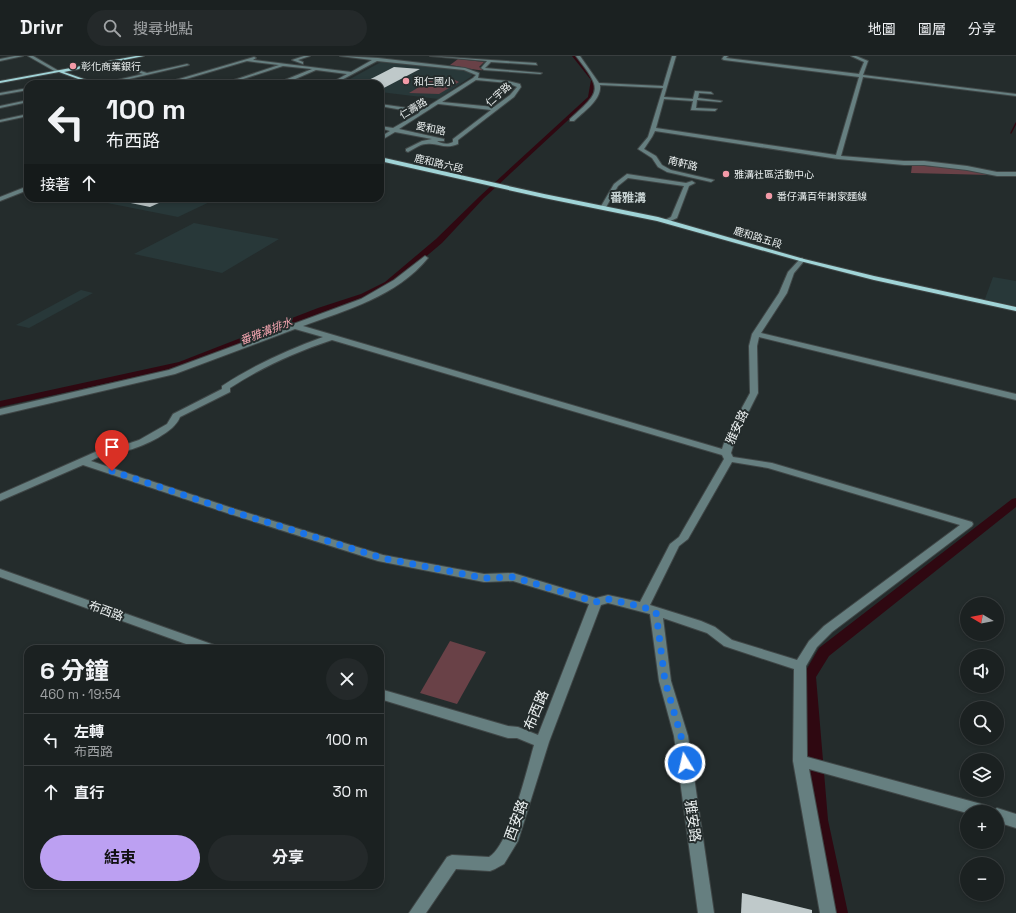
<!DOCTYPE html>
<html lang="zh-TW">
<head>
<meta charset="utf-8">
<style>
  :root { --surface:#1b2121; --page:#24292a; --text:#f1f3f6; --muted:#a0a3a5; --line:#393e3f; --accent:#bca0f2 }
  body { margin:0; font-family:"Space Grotesk","Noto Sans TC",sans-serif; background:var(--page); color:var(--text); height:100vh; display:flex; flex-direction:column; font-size:15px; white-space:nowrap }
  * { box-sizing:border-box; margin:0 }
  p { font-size:13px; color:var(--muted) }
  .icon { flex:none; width:22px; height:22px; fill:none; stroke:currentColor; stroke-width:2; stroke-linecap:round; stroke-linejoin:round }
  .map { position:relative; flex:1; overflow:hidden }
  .panel { position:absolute; left:24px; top:589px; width:360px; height:244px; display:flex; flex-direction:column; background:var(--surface); border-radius:12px; box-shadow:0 2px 6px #0003,0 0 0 1px var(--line) }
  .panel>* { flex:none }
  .banner { position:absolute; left:24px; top:24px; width:360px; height:122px; border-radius:12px; box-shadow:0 2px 6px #0003,0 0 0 1px var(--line); background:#1b2121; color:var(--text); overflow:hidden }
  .needle { width:26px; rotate:280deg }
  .controls { position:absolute; left:960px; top:541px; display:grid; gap:8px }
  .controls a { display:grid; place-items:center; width:44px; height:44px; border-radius:50%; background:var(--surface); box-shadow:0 2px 6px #0003,0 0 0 1px var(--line); font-size:20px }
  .pin { position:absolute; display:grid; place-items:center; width:34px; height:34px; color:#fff; margin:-41px -17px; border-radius:50% 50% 50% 0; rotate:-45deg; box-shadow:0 0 4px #0007 }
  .pin .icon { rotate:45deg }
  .me { position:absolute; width:44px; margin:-22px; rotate:351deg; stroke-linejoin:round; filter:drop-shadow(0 0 3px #0008) }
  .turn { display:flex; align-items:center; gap:14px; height:84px; padding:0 16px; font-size:18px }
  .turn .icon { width:52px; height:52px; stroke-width:2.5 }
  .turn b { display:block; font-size:28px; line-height:34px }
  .then { display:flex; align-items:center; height:38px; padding:0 16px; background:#0003; gap:8px; font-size:15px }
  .round { display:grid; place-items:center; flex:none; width:42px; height:42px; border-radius:21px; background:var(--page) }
  .headline { display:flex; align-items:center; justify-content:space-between; height:68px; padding:0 16px }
  h1 { font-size:24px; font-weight:700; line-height:30px }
  .cta { display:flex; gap:8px; margin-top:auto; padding:8px 16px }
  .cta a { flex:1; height:46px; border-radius:24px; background:var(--accent); color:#111; font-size:16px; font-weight:700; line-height:46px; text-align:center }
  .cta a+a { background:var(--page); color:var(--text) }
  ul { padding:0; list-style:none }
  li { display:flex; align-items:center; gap:12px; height:52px; padding:0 16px; border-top:1px solid var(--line) }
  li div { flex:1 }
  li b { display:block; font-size:15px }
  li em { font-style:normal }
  header { display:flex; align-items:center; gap:24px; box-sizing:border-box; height:56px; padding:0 20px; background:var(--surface); border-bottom:1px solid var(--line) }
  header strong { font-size:19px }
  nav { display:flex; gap:22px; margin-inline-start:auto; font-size:14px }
  .search { width:280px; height:36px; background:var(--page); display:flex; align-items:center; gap:10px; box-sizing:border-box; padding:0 14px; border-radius:22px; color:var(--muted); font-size:15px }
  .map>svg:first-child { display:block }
</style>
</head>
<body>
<header>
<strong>Drivr</strong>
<div class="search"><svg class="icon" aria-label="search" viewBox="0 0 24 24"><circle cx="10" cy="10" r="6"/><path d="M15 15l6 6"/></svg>搜尋地點</div>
<nav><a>地圖</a><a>圖層</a><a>分享</a></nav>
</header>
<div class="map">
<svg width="1016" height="857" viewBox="0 0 1016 857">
  <rect width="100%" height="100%" fill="#242c2c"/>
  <g fill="#283839">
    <polygon points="381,6 461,14 471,17 472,20 438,43 380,36 380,28 341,28"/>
    <polygon points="82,142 218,142 178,161"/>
    <polygon points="194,167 279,183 222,217 134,198"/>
    <polygon points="993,221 1016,225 1016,250 985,243"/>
    <polygon points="81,234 93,237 29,272 16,269"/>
  </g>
  <g fill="#694147">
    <path d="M458 3 484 6 479 11 484 14C477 15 459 10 450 9Z"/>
    <polygon points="439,19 444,20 440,23 453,23 459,26 439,38 409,37"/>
    <polygon points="912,109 965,113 990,119 911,117"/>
    <polygon points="450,585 486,596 457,648 420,637"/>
  </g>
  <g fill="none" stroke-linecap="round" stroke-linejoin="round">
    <polyline stroke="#2f0811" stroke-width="1.5" points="1011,77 1016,67"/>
    <g fill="#2f0811" fill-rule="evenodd">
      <polygon points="572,0 576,0 595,24 592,42 484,142 442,187 391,230 367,242 324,256 185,310 0,351 0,345 179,306 318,252 361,238 385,226 436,183 480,140 588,41 591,24"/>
      <polygon points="1016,442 1016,451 829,600 816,621 828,764 848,857 830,857 812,764 802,621 819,592 1012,443"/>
    </g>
  </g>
  <g fill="#bfc9ca">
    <polygon points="394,11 420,13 380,34 380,28 361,28"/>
    <polygon points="126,142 170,142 150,151 126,146"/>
    <polygon points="742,837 812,854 812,857 741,857"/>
  </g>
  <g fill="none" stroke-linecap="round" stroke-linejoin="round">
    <defs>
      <g id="minor">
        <polygon points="15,0 23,0 0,5 0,3"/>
        <polygon points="28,0 33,0 59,15 56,16"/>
        <polygon points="304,0 310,0 298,4 303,6 303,8 292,4"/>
        <path d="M340 0 378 2 465 12 479 17 478 22 508 25 520 28 521 31 514 41 458 84V88C444 94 438 86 426 88 420 88 414 93 408 96L406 95V93L422 85 432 83 395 76 380 85V81L390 75 380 72V70L393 72 419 57 380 50V48L422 54 473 22 476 19 464 14 377 5 334 28H329L347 18 316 14 293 24 307 26V28L288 25 281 28H275L312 13 283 10 228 28H222L279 9 247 5 169 28H162L254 1 256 2 253 4 351 16 372 4ZM476 24 508 27 517 31 510 39 494 51 442 46ZM438 48H439L491 54 453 83V86C448 89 442 88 437 85H444V83L399 73Z"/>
        <polygon points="430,0 536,7 537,9 491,6 485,12 542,17 540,18 484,14 481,12 487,5"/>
        <path d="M576 0H580L599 27 663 30 672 0H676L664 41 693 43 695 35 711 36 713 38 699 37 698 42 722 45 720 46 697 44 696 52 717 53 715 55 691 54 693 45 664 43 656 72 836 99 859 21 724 4 722 3 724 0H728L726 2 859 18 864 6 851 0H856L868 5 863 19 1016 38V40L863 21 841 100 904 105H924L967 110 997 116H1016V120H997L967 114 924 109H904L838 103 655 75 652 81 644 93 656 100 662 109 671 114 714 124 711 126 667 116 658 111 652 102 638 93 648 81 663 32 600 29C602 44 583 56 574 65H570V63C602 34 602 34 576 0Z"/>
        <polygon points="110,5 147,17 187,8 189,9 108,28 100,28 143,18 109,7"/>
        <polygon points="28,32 28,34 0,39 0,37"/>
        <polygon points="28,44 28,46 0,52 0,50"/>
        <polygon points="28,58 28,60 0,66 0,64"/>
        <polygon points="627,118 686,127 692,125 695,127 689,130 677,162 666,167 663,165 671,161 684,130 628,122 618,130 605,153 601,153 600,152 614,128"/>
        <polygon points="28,130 28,134 0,145 0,141"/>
        <path d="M425 200 428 202C397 240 347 254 303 270L722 393 726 381 750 337 749 290 752 278 779 237 788 216 800 203 802 202 805 204 794 217 787 237 761 277 1016 338V344L759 281 757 290 758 337 736 381 731 397 733 401 772 407 972 466 973 468 972 470 832 576 817 591 806 610 807 701 985 749 990 751 992 755 997 752 1016 758V772L997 766V756H967V757L809 713 836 857H820L793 705 794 613 724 590 707 577 663 562 671 625 688 680 714 857H698L674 680 659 625 650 558 608 547 601 549 549 686 518 785 504 808 495 813 490 815 456 813 426 857H409L447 801 452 799 489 801C509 790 527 713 534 689L517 682H508L380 643V633L508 670 518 671 538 679 589 548 513 525 484 526 378 505 227 457 83 409 0 445V438L102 393 124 389 139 384 167 368 173 358 222 333V330C254 309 287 294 323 281L295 273 175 318 0 359V353L169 314 361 243 394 224ZM332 284 722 399 724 403 679 481 670 488 640 546 608 539 596 542 513 517 484 518 383 499 235 453 91 405C96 402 102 399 108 397 115 396 123 396 129 394 144 390 175 376 180 361L230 336V332C262 311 296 296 332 284ZM732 406 768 412 960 469 824 570 809 585 797 604 732 584 715 571 701 565 650 549 679 490 688 483Z"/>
        <polygon points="0,513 217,590 219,593 200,593 0,521"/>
      </g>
      <g id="major">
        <polygon points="136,0 144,0 64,16 98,28 92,28 59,16 0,27 0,25"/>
        <polygon points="380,101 544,138 658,161 804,203 874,220 1016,251 1016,255 874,224 800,205 657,165 544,142 380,105"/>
      </g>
    </defs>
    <use href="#minor" stroke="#404747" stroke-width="2"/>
    <use href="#major" stroke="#404747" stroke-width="2"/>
    <use href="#minor" fill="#667f80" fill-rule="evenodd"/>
    <use href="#major" fill="#a0d4d7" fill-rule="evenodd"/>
  </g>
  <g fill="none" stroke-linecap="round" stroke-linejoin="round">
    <polyline stroke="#1a73e8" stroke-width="7" stroke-dasharray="0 12.6" points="112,415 231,455 382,502 484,522 513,521 596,546 608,543 643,551 656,556 665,625 681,680 685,707"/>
  </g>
  <g fill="#f39aa7" stroke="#242c2c" stroke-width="1.5">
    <circle cx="73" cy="10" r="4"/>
    <circle cx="406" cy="25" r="4"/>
    <circle cx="726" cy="118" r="4"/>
    <circle cx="769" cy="140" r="4"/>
  </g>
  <g text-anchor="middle" stroke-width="4" stroke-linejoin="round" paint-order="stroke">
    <g font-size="10" fill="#ebf0f0" stroke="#242c2c" text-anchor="start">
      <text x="81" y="14">彰化商業銀行</text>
      <text x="414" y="29">和仁國小</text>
      <text x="734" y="122">雅溝社區活動中心</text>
      <text x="777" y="144">番仔溝百年謝家麵線</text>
    </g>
    <g font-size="10" fill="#ebf0f0" stroke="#242c2c">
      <text transform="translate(498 38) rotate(-42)" y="4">仁宇路</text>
      <text transform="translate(413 52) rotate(-31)" y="4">仁壽路</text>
      <text transform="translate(431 72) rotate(11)" y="4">愛和路</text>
      <text transform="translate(439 107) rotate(13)" y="4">鹿和路六段</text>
      <text transform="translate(683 107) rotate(14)" y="4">南軒路</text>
      <text transform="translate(758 181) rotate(17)" y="4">鹿和路五段</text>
    </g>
    <g font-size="11" font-style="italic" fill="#f3a5b0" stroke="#242c2c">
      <text transform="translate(266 275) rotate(-21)" y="4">番雅溝排水</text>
    </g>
    <g font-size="12" font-weight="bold" fill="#c7d2d2" stroke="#242c2c">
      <text x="628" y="146">番雅溝</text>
    </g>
    <g font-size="12" fill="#ebf0f0" stroke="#242c2c">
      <text transform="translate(737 371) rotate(-65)" y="4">雅安路</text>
      <text transform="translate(106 555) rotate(20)" y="4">布西路</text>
    </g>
    <g font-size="14" fill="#ebf0f0" stroke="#242c2c">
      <text transform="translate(536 654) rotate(-67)" y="5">布西路</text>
      <text transform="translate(516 764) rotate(-70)" y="5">西安路</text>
      <text transform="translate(693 765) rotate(82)" y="5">雅安路</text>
    </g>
  </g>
</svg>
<div class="controls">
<a><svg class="needle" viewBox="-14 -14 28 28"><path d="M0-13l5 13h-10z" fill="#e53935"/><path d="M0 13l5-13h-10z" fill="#a0a3a5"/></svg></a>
<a><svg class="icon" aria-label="sound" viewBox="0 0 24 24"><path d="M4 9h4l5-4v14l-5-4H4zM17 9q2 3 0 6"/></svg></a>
<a><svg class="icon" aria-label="search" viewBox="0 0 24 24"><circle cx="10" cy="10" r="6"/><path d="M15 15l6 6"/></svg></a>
<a><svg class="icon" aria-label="layers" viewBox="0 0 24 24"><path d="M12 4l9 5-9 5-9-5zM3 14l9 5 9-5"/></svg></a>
<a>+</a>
<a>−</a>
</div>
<div class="pin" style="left:112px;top:415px;background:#d93025"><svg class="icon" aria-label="arrive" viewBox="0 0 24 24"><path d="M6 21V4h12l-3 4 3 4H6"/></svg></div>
<svg class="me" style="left:685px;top:707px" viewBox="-20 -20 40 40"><circle r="17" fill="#1a73e8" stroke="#fff" stroke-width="3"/><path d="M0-11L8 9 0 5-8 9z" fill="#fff"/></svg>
<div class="banner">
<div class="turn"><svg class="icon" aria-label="left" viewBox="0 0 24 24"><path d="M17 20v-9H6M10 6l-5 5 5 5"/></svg><div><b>100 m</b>布西路</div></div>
<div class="then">接著<svg class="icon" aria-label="ahead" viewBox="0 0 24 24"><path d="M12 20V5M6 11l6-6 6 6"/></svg></div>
</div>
<section class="panel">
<div class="headline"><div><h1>6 分鐘</h1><p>460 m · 19:54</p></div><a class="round"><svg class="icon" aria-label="close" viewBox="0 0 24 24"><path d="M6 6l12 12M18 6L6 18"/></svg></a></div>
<ul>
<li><svg class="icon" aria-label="left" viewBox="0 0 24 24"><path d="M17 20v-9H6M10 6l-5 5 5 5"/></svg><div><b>左轉</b><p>布西路</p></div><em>100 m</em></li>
<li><svg class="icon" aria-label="ahead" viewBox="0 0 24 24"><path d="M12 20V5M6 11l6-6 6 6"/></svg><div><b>直行</b></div><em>30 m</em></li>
</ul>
<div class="cta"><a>結束</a><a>分享</a></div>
</section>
</div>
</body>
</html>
